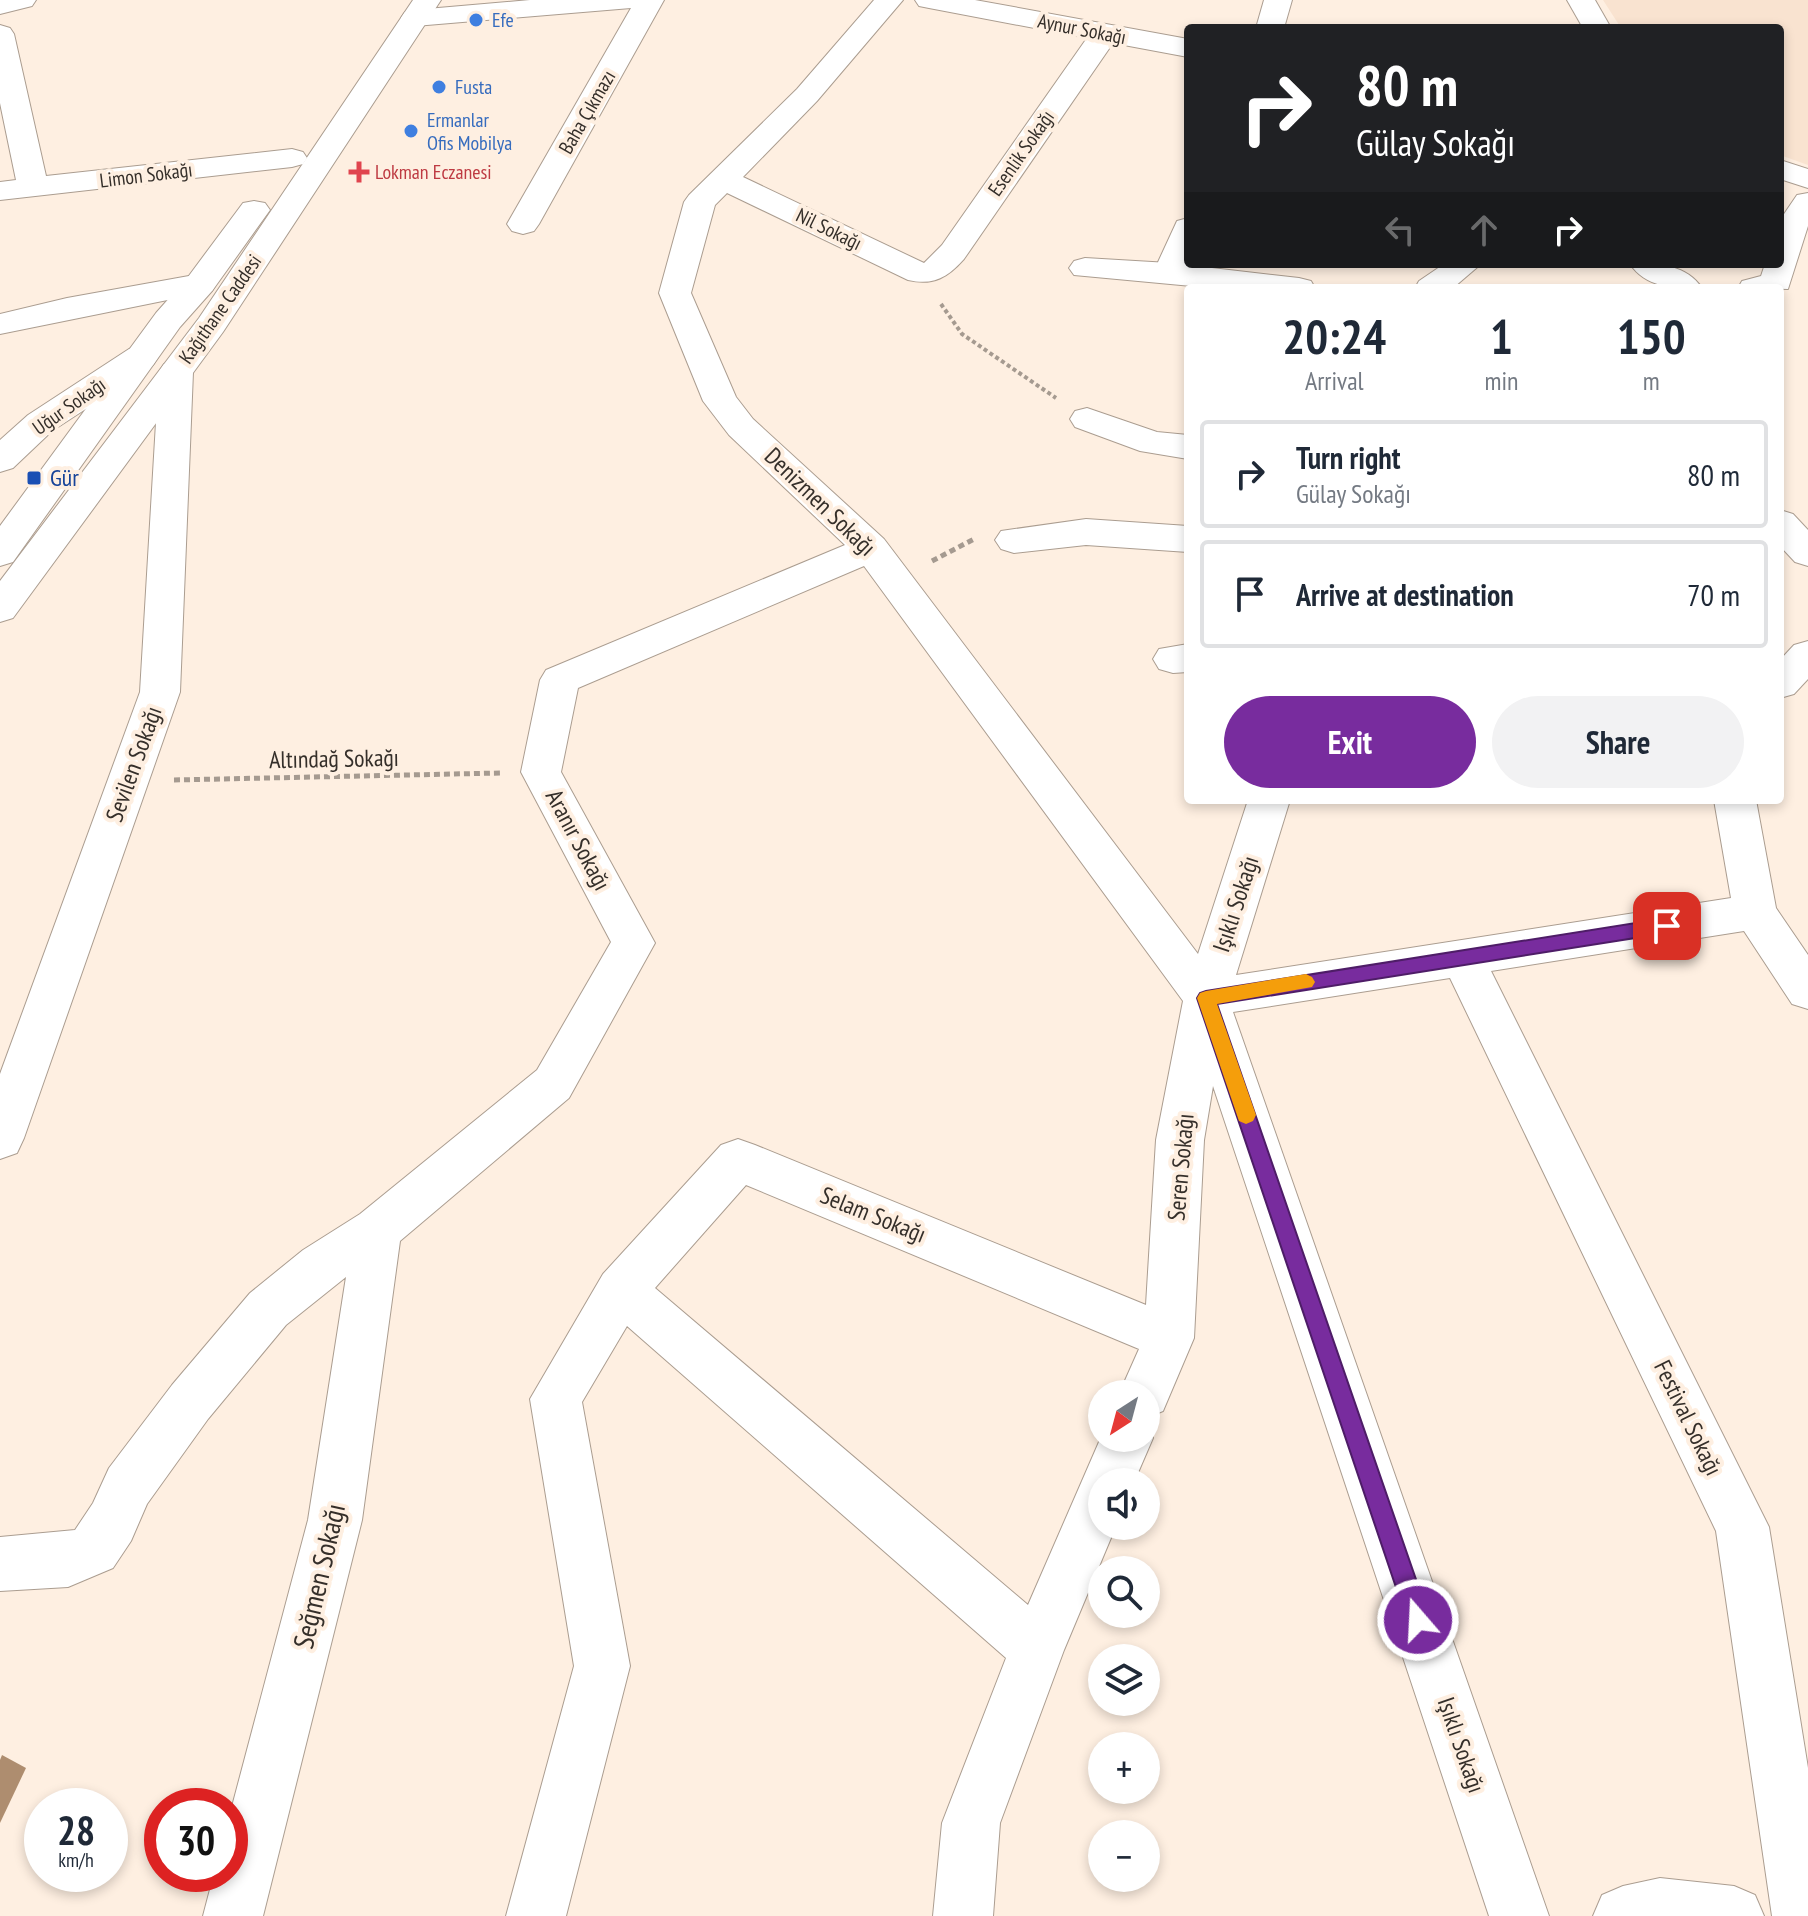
<!DOCTYPE html>
<html lang="en">
<head>
<meta charset="utf-8">
<style>
  :root { --surface:#fff; --page:#f2f2f3; --text:#1f2937; --muted:#747a83; --line:#e0e1e3; --accent:#782c9e }
  body { margin:0; font-family:"PT Sans Narrow",sans-serif; background:var(--page); color:var(--text); height:100vh; display:flex; flex-direction:column; font-size:30px; white-space:nowrap }
  * { box-sizing:border-box; margin:0 }
  p { font-size:26px; color:var(--muted) }
  .icon { flex:none; width:44px; height:44px; fill:none; stroke:currentColor; stroke-width:2; stroke-linecap:round; stroke-linejoin:round }
  .map { position:relative; flex:1; overflow:hidden }
  .sheet { position:absolute; left:1184px; top:284px; width:600px; height:520px; display:flex; flex-direction:column; background:var(--surface); border-radius:8px; box-shadow:0 4px 12px #0003 }
  .sheet>* { flex:none }
  .banner { position:absolute; left:1184px; top:24px; width:600px; height:244px; border-radius:8px; box-shadow:0 4px 12px #0003; background:#202124; color:#fff; overflow:hidden }
  .needle { width:52px; rotate:216deg }
  .tools { position:absolute; left:1088px; top:1380px; display:grid; gap:16px }
  .tools a { display:grid; place-items:center; width:72px; height:72px; border-radius:50%; background:var(--surface); box-shadow:0 4px 12px #0003; font-size:40px }
  .speed { position:absolute; left:24px; top:1788px; display:flex; gap:16px; font-size:40px; font-weight:700; text-align:center }
  .speed>* { display:grid; place-content:center; width:104px; height:104px; border-radius:50%; background:var(--surface); box-shadow:0 4px 12px #0003; line-height:1 }
  .speed small { font-size:20px; font-weight:400 }
  .speed .limit { border:12px solid #d22; background:#fff; color:#111 }
  .pin { position:absolute; display:grid; place-items:center; width:68px; height:68px; color:#fff; margin:-34px; border-radius:16px; box-shadow:0 4px 12px #0006 }
  .me { position:absolute; width:88px; margin:-44px; rotate:341deg; stroke-linejoin:round; filter:drop-shadow(0 0 6px #0008) }
  .turn { display:flex; align-items:center; gap:28px; height:168px; padding:0 40px; font-size:36px }
  .turn .icon { width:104px; height:104px; stroke-width:2.5 }
  .turn b { display:block; font-size:56px; line-height:68px }
  .lanes { display:flex; align-items:center; height:76px; padding:0 40px; background:#0003; justify-content:center; gap:40px; direction:ltr }
  .lanes .off { opacity:.35 }
  .eta { display:flex; justify-content:space-evenly; align-items:center; height:136px; text-align:center }
  .eta b { font-size:48px; font-weight:700; line-height:56px }
  .button { display:flex; gap:16px; margin-top:auto; padding:16px 40px }
  .button a { flex:1; height:92px; border-radius:48px; background:var(--accent); color:#fff; font-size:32px; font-weight:700; line-height:92px; text-align:center }
  .button a+a { background:var(--page); color:var(--text) }
  ul { padding:0; list-style:none }
  li { display:flex; align-items:center; gap:24px; height:108px; margin:0 16px 12px; padding:0 24px; border:4px solid var(--line); border-radius:8px }
  li div { flex:1 }
  li b { display:block; font-size:30px }
  li em { font-style:normal }
  .map>svg:first-child { display:block }
</style>
</head>
<body>
<div class="map">
<svg width="1808" height="1916" viewBox="0 0 1808 1916">
  <rect width="100%" height="100%" fill="#feefe1"/>
  <polygon fill="#f9e3d0" points="1603,0 1808,0 1808,165 1780,155 1780,28 1621,28"/>
  <g fill="none" stroke-linecap="round" stroke-linejoin="round">
    <defs>
      <g id="minor">
        <polygon points="0,0 36,0 32,6 0,14"/>
        <polygon points="530,0 664,0 539,224 534,231 523,234 512,231 507,224 631,8 415,26 405,24 401,18 405,12 415,10"/>
        <path d="M874 0H903L817 101 743 177 924 263 942 245 1087 38 929 8 919 6 915 0H975L1188 39V57L1113 43 964 259C948 277 934 286 908 280L727 193 715 205 691 293 736 397 753 419 884 539 1198 954 1248 800H1290L1236 975 1731 898 1714 800H1756L1776 908 1808 955V1009L1792 1004 1744 931 1491 971 1769 1527 1808 1768V1916H1772L1716 1531 1450 978 1233 1012 1549 1916H1489L1213 1086 1204 1140 1194 1338 1163 1411 1146 1418V1394H1119L1139 1349 746 1185 655 1288 1028 1605 1102 1435V1438H1146V1422L1153 1438 1134 1482H1102V1526H1116L1064 1650 1000 1823 993 1916H933L942 1823 1006 1658 627 1326 582 1402 630 1666 566 1916H506L574 1666 530 1399 603 1274 721 1145 738 1139 755 1145 1146 1305 1156 1140 1183 1001 864 566 578 688 561 772 655 943 569 1098 400 1241 362 1520 263 1916H203L214 1874H230V1814L308 1520 346 1277 286 1325 208 1419 147 1504 131 1541 113 1568 68 1587 0 1591V1537L75 1530 93 1503 109 1468 172 1385 250 1293 303 1250 360 1214 537 1070 611 942 521 772 540 680 546 670 845 545 729 435 703 401 659 293 684 202 689 195 797 89Z"/>
        <polygon points="1567,0 1595,0 1611,28 1583,28"/>
        <polygon points="0,25 10,28 14,34 46,176 292,149 303,152 307,158 303,164 292,167 0,200 0,182 16,180 0,103"/>
        <polygon points="1780,160 1808,169 1808,188 1780,179"/>
        <polygon points="1808,193 1808,226 1788,289 1738,288 1742,281 1761,276 1765,264 1780,264 1780,220 1797,195"/>
        <polygon points="1085,258 1169,263 1299,278 1311,281 1315,288 1213,288 1074,275 1069,268 1074,261"/>
        <polygon points="1444,264 1481,264 1453,288 1415,288 1419,281"/>
        <path d="M1630 264C1657 264 1685 263 1702 288 1675 288 1647 289 1630 264Z"/>
        <polygon points="200,274 212,277 216,284 212,291 0,334 0,314 67,298"/>
        <polygon points="141,346 153,349 158,357 153,365 52,431 13,468 0,472 0,440 28,415 129,349"/>
        <polygon points="1087,408 1157,432 1188,435 1188,459 1140,451 1075,427 1070,419 1075,411"/>
        <polygon points="1780,510 1793,514 1808,530 1808,566 1795,562 1780,546"/>
        <polygon points="1086,519 1188,526 1188,552 1086,545 1014,553 1001,549 995,540 1001,531"/>
        <polygon points="1808,641 1808,679 1794,694 1780,698 1780,660 1794,645"/>
        <polygon points="1188,644 1188,672 1173,673 1159,669 1153,659 1159,649"/>
      </g>
      <g id="tertiary">
        <polygon points="1264,0 1292,0 1284,28 1256,28"/>
        <path d="M1188 218C1188 240 1192 263 1181 280L1169 283 1157 280 1153 273 1177 221Z"/>
        <polygon points="176,361 188,364 193,372 180,692 24,1138 17,1153 0,1159 0,1074 140,692 159,372 164,364"/>
      </g>
      <g id="secondary">
        <polygon points="413,0 441,0 223,332 13,618 0,622 0,581 199,318"/>
        <polygon points="254,201 265,203 270,210 212,291 180,327 13,562 0,566 0,526 156,313 188,277 243,203"/>
        <polygon points="1660,1878 1734,1886 1755,1895 1764,1916 1593,1916 1602,1895 1623,1886"/>
      </g>
    </defs>
    <use href="#minor" stroke="#ab9d90" stroke-width="2"/>
    <use href="#tertiary" stroke="#ab9d90" stroke-width="2"/>
    <use href="#secondary" stroke="#ab9d90" stroke-width="2"/>
    <polyline stroke="#a59a90" stroke-width="4" stroke-dasharray="4 3" stroke-linecap="butt" points="941,304 962,334 1056,398"/>
    <g stroke="#a59a90" stroke-width="5" stroke-dasharray="6 4" stroke-linecap="butt">
      <polyline points="932,561 976,538"/>
      <polyline points="174,780 500,773"/>
    </g>
    <use href="#minor" fill="#fff" fill-rule="evenodd"/>
    <use href="#tertiary" fill="#fff" fill-rule="evenodd"/>
    <use href="#secondary" fill="#fff" fill-rule="evenodd"/>
  </g>
  <polygon fill="#ae8d6f" points="2,1755 26,1768 0,1823 0,1760"/>
  <polygon fill="#782c9e" stroke="#4e1d67" stroke-width="2" points="1667,918 1676,926 1667,933 1217,1004 1430,1620 1426,1628 1418,1631 1410,1628 1407,1620 1197,998 1200,993 1206,991"/>
  <polygon fill="#f59e0b" points="1306,974 1312,977 1315,982 1312,987 1217,1004 1256,1115 1253,1121 1246,1124 1239,1121 1197,998 1200,993 1206,991"/>
  <g fill="#3f7fe0" stroke="#feefe1" stroke-width="3">
    <circle cx="476" cy="20" r="8"/>
    <circle cx="439" cy="87" r="8"/>
    <circle cx="411" cy="131" r="8"/>
  </g>
  <path fill="#e0444e" stroke="#feefe1" stroke-width="3" d="M355 160h8v8h8v8h-8v8h-8v-8h-8v-8h8z"/>
  <rect fill="#1a4fb4" stroke="#feefe1" stroke-width="3" x="26" y="470" width="16" height="16" rx="4"/>
  <g text-anchor="middle" stroke-width="8" stroke-linejoin="round" paint-order="stroke">
    <g font-size="20" fill="#366cbe" stroke="#feefe1" text-anchor="start">
      <text x="492" y="27">Efe</text>
      <text x="455" y="94">Fusta</text>
      <text x="427" y="127">Ermanlar<tspan x="427" dy="23">Ofis Mobilya</tspan></text>
    </g>
    <g font-size="20" fill="#352f2a" stroke="#feefe1">
      <text transform="translate(1082 29) rotate(11)" y="7">Aynur Sokağı</text>
      <text transform="translate(587 112) rotate(-60)" y="7">Baha Çıkmazı</text>
      <text transform="translate(1021 153) rotate(-55)" y="7">Esenlik Sokağı</text>
      <text transform="translate(146 175) rotate(-7)" y="7">Limon Sokağı</text>
      <text transform="translate(829 229) rotate(26)" y="7">Nil Sokağı</text>
      <text transform="translate(220 309) rotate(-55)" y="7">Kağıthane Caddesi</text>
      <text transform="translate(69 406) rotate(-35)" y="7">Uğur Sokağı</text>
    </g>
    <g font-size="20" fill="#be3a42" stroke="#feefe1" text-anchor="start">
      <text x="375" y="179">Lokman Eczanesi</text>
    </g>
    <g font-size="24" fill="#164399" stroke="#feefe1" text-anchor="start">
      <text x="50" y="486">Gür</text>
    </g>
    <g font-size="24" fill="#352f2a" stroke="#feefe1">
      <text transform="translate(820 502) rotate(44)" y="8">Denizmen Sokağı</text>
      <text transform="translate(334 759) rotate(-1)" y="8">Altındağ Sokağı</text>
      <text transform="translate(134 764) rotate(-70)" y="8">Sevilen Sokağı</text>
      <text transform="translate(578 840) rotate(62)" y="8">Aranır Sokağı</text>
      <text transform="translate(1236 904) rotate(-72)" y="8">Işıklı Sokağı</text>
      <text transform="translate(1181 1167) rotate(-85)" y="8">Seren Sokağı</text>
      <text transform="translate(873 1215) rotate(22)" y="8">Selam Sokağı</text>
      <text transform="translate(1688 1418) rotate(64)" y="8">Festival Sokağı</text>
      <text transform="translate(1461 1745) rotate(71)" y="8">Işıklı Sokağı</text>
    </g>
    <g font-size="28" fill="#352f2a" stroke="#feefe1">
      <text transform="translate(319 1576) rotate(-77)" y="10">Seğmen Sokağı</text>
    </g>
  </g>
</svg>
<div class="tools">
<a><svg class="needle" viewBox="-14 -14 28 28"><path d="M0-13l5 13h-10z" fill="#e53935"/><path d="M0 13l5-13h-10z" fill="#747a83"/></svg></a>
<a><svg class="icon" aria-label="sound" viewBox="0 0 24 24"><path d="M4 9h4l5-4v14l-5-4H4zM17 9q2 3 0 6"/></svg></a>
<a><svg class="icon" aria-label="search" viewBox="0 0 24 24"><circle cx="10" cy="10" r="6"/><path d="M15 15l6 6"/></svg></a>
<a><svg class="icon" aria-label="layers" viewBox="0 0 24 24"><path d="M12 4l9 5-9 5-9-5zM3 14l9 5 9-5"/></svg></a>
<a>+</a>
<a>−</a>
</div>
<div class="speed"><div>28<small>km/h</small></div><div class="limit">30</div></div>
<div class="pin" style="left:1667px;top:926px;background:#d93025"><svg class="icon" aria-label="arrive" viewBox="0 0 24 24"><path d="M6 21V4h12l-3 4 3 4H6"/></svg></div>
<svg class="me" style="left:1418px;top:1620px" viewBox="-20 -20 40 40"><circle r="17" fill="#782c9e" stroke="#fff" stroke-width="3"/><path d="M0-11L8 9 0 5-8 9z" fill="#fff"/></svg>
<div class="banner">
<div class="turn"><svg class="icon" aria-label="right" viewBox="0 0 24 24"><path d="M7 20v-9h11M14 6l5 5-5 5"/></svg><div><b>80 m</b>Gülay Sokağı</div></div>
<div class="lanes"><svg class="icon off" aria-label="left" viewBox="0 0 24 24"><path d="M17 20v-9H6M10 6l-5 5 5 5"/></svg><svg class="icon off" aria-label="ahead" viewBox="0 0 24 24"><path d="M12 20V5M6 11l6-6 6 6"/></svg><svg class="icon" aria-label="right" viewBox="0 0 24 24"><path d="M7 20v-9h11M14 6l5 5-5 5"/></svg></div>
</div>
<section class="sheet">
<div class="eta">
<div><b>20:24</b><p>Arrival</p></div>
<div><b>1</b><p>min</p></div>
<div><b>150</b><p>m</p></div>
</div>
<ul>
<li><svg class="icon" aria-label="right" viewBox="0 0 24 24"><path d="M7 20v-9h11M14 6l5 5-5 5"/></svg><div><b>Turn right</b><p>Gülay Sokağı</p></div><em>80 m</em></li>
<li><svg class="icon" aria-label="arrive" viewBox="0 0 24 24"><path d="M6 21V4h12l-3 4 3 4H6"/></svg><div><b>Arrive at destination</b></div><em>70 m</em></li>
</ul>
<div class="button"><a>Exit</a><a>Share</a></div>
</section>
</div>
</body>
</html>
